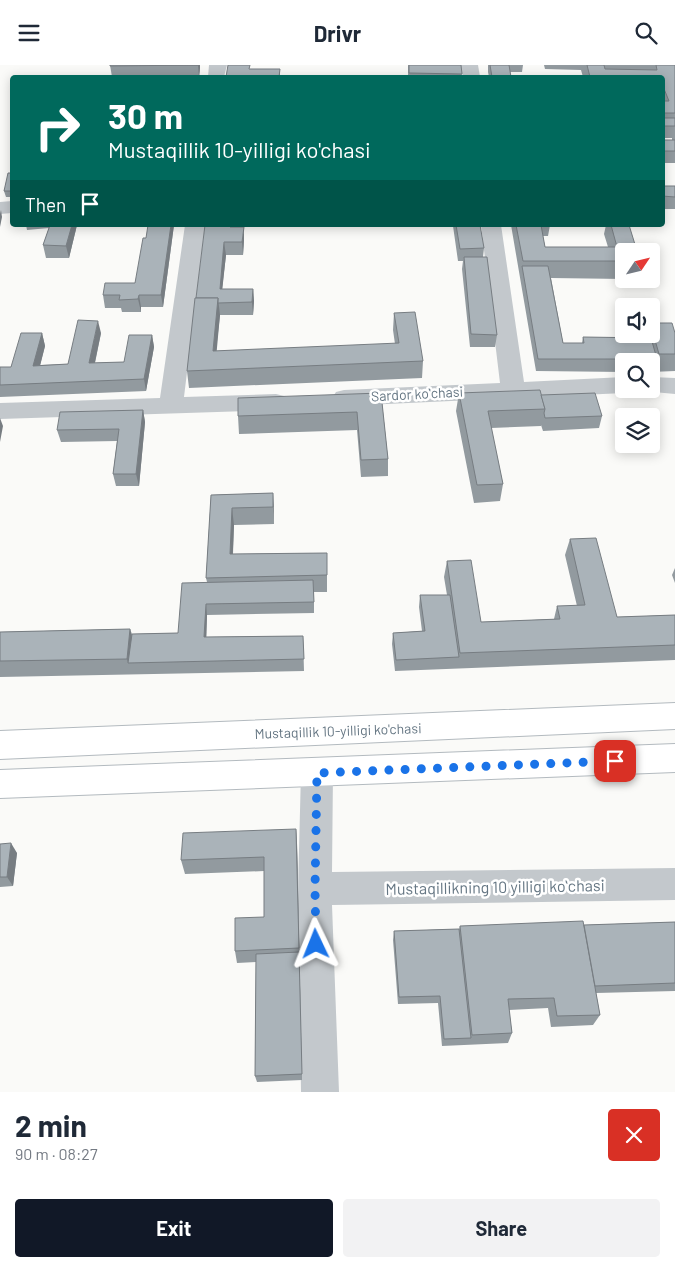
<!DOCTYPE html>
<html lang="en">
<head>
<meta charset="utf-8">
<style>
  :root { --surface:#fff; --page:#f2f2f3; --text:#1f2937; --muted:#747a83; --accent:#111827 }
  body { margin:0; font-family:Barlow,sans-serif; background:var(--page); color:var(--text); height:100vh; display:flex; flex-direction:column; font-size:19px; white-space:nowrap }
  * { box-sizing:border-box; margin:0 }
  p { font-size:16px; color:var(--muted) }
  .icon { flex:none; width:28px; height:28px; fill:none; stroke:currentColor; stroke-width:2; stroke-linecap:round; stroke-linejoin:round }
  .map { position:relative; height:1027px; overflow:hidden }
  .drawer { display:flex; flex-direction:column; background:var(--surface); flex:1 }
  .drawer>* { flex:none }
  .top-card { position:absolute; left:10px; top:10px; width:655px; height:152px; border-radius:5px; box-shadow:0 2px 12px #0003; background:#00695c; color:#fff; overflow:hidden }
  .needle { width:32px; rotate:55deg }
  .fabs { position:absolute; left:615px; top:178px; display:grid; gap:10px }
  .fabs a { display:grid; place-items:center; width:45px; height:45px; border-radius:5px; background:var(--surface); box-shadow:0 2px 12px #0003; font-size:25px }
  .pin { position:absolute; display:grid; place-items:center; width:42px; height:42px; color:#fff; margin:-21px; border-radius:10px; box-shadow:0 2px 8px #0006 }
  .me { position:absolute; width:55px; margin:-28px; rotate:358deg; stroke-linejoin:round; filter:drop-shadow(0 0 4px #0008) }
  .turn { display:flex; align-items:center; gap:18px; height:105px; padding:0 15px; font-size:22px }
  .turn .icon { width:65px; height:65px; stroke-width:2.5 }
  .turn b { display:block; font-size:35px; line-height:42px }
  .then { display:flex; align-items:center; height:48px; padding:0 15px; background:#0003; gap:10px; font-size:19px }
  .round { display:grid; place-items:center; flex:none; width:52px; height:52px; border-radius:5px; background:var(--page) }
  .summary { display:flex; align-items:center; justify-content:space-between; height:85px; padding:0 15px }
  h1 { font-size:30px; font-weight:700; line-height:38px }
  .button { display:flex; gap:10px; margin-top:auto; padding:10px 15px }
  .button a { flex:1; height:58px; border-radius:5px; background:var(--accent); color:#fff; font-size:20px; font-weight:700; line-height:58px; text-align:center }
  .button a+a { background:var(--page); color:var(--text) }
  header { display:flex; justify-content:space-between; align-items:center; height:65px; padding:0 15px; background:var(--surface); font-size:22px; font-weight:700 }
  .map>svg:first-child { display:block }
</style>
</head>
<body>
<header><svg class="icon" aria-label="menu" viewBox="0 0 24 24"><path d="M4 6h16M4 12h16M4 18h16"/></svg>Drivr<svg class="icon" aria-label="search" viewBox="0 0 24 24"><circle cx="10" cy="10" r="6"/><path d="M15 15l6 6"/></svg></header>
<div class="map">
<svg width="675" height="1027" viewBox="0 0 675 1027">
  <rect width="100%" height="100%" fill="#fafaf8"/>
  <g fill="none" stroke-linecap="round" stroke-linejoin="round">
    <defs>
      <g id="secondary">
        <polygon points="675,638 675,664 0,694 0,666"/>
        <polygon points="675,679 675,707 0,733 0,705"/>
      </g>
    </defs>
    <use href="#secondary" stroke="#b3babf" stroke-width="2"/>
    <g fill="#c3c8cc" fill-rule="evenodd">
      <polygon points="209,0 227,0 224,12 208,12"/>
      <polygon points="460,0 478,0 480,12 463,12"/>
      <polygon points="12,136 12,148 0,149 0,137"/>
      <polygon points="185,160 205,160 184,332 276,329 284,331 288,337 284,343 276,345 0,354 0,338 160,333"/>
      <polygon points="481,160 501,160 524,317 624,312 624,324 634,324 632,326 624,328 344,341 336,339 332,333 336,327 344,325 500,318"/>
      <polygon points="651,312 675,313 675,329 643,326 641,324 651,324"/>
      <polygon points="317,693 328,697 333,707 332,807 675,803 675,835 332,840 339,1027 301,1027 298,824 301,707 306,697"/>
    </g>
    <use href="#secondary" fill="#fff" fill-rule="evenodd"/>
  </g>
  <g fill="#929a9f">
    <polygon points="110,0 200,0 200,3 199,12 112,12"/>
    <polygon points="408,0 462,9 461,12 408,12"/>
    <polygon points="488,0 523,0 522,7 510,7 511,12 489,12 488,7"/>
    <polygon points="544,0 675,0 675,98 662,98 662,75 672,75 672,73 662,73 662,12 583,12 581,5 545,4"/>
    <polygon points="251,4 280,4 280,12 226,12"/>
    <polygon points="12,108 12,132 6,132 4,126"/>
    <rect x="662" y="121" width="13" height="23"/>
    <polygon points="26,160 77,160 69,193 46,193 43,180 49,163 27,165"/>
    <polygon points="174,160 163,242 141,242 141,247 122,247 121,243 105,243 103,230 135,218"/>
    <polygon points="412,160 480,160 484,183 483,192 497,270 495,282 470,282 462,204 463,196 458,196 453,161 412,161"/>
    <polygon points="511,160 550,160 548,171 543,171 545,182 608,182 604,169 606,160 629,160 624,186 624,214 551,213 563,278 582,278 583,272 646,273 648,269 651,269 651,258 675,268 675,306 651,307 651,296 624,296 624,307 536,306"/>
    <polygon points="232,162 244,175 243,190 226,190 222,224 253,224 254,236 253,250 220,250 216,286 395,279 393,265 394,248 423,296 422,313 189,323 187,306 196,233"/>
    <polygon points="42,268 45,281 40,300 68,299 101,268 95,298 124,297 152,270 154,282 146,326 0,332 0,302 11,302"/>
    <polygon points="381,328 388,394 388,411 361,412 357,365 239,369 238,351"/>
    <polygon points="459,328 541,330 602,351 599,363 543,366 541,360 541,361 491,363 503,419 500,436 474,438 456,346"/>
    <polygon points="143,345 145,357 139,421 116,421 113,409 117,376 61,377 57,365"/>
    <polygon points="273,428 274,459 234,460 233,489 327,488 327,527 314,527 314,548 207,550 206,572 303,571 304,606 0,612 0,567 130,564 132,569 178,568 207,517 206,513 211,430"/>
    <polygon points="570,474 617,552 675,550 675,595 395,606 392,579 393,568 422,566 419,542 420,530 447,530 444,512 447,496 481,557 554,554 557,541 577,541 565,490"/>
    <polygon points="675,503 675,518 672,510"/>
    <polygon points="296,764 297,778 302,1015 257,1017 255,1011 256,897 237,898 235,886 264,852 264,806 185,809 181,795"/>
    <polygon points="0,779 17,788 13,821 0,822"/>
    <polygon points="675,857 675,926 596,928 600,950 593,960 551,962 548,943 509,945 512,968 508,978 442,981 438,938 398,939 393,875 394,866 459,864 460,861 584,860"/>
  </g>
  <g fill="#777d82">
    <polygon points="198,0 200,0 200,3 199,12"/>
    <polygon points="1,145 2,152 0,162 0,149"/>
    <polygon points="72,160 77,160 69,193 66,181"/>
    <polygon points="171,160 174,160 163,242 161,230"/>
    <polygon points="244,162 244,175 243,190 242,177"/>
    <polygon points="224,177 226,190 221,236 220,224"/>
    <polygon points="253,224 254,236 253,250 252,237"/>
    <polygon points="139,230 141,242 141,247 138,234"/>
    <polygon points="218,233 220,250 215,304 213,286"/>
    <polygon points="98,256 101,268 92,311 89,298"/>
    <polygon points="42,268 45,281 37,313 33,301"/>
    <polygon points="152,270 154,282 146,326 144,314"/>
    <polygon points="143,345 145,357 139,421 136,409"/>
    <polygon points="0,353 3,361 0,377"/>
    <polygon points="273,428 274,446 274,459 273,442"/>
    <polygon points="232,443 234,460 232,506 230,489"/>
    <polygon points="206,539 207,550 206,584 204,572"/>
    <polygon points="130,564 134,580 128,598 127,594"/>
    <polygon points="296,764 297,778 302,1015 302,1009"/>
    <polygon points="11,778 17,788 13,821 7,812"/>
  </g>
  <g fill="#aab3b9" stroke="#777d82">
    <polygon points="110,0 198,0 110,1"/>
    <polygon points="228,0 250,0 249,4 280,4 279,12 247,11 247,12 226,12"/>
    <polygon points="409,0 461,0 462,9 409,8"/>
    <polygon points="490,0 509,0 511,12 492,12"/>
    <polygon points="587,0 604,0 605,4 657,5 656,0 675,0 675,48 662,48 662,36 669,36 662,19 662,12 590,12"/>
    <rect x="662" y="53" width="13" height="8"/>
    <rect x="662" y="75" width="13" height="11"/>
    <polygon points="8,108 12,108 12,126 4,126"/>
    <polygon points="662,121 675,121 675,132 662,131"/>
    <polygon points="50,160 72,160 66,181 43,180"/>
    <polygon points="148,160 171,160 161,230 139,230 138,234 119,235 120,230 103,230 105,218 135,218 143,173 146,173"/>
    <polygon points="205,160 230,160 230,162 244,162 242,177 224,177 220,224 253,224 252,237 218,238 218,233 196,233"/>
    <polygon points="456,160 480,160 484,183 460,184"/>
    <polygon points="516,160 541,160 545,182 617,182 611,160 629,160 637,186 624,186 624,196 523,196"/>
    <polygon points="464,192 487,192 497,270 471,269"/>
    <polygon points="522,201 548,201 563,278 584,278 583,272 651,273 657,294 538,294"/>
    <polygon points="195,233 218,233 213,286 399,278 394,248 415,247 423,296 187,306"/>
    <polygon points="78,255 98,256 89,298 124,297 129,270 152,270 144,314 0,320 0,302 11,302 21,268 42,268 33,301 68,299"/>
    <polygon points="651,258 672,258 675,268 675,289 659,289 651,261"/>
    <polygon points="540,325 545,344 488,346 503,419 477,420 459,328"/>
    <polygon points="381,328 388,394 361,395 357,347 238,351 238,333"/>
    <polygon points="595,328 602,351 545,353 544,348 545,344 541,330"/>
    <polygon points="143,345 136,409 113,409 119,364 57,365 60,347"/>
    <polygon points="273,428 273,442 232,443 230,489 327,488 327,510 206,513 211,430"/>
    <polygon points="596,473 617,552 675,550 675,580 460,588 447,496 471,495 481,557 560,554 557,541 585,540 570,474"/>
    <polygon points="313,515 314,537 206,539 204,572 303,571 304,594 128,598 132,569 178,568 182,518"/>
    <polygon points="420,530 450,530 459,592 396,595 393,568 425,566"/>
    <polygon points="130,564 127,594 0,596 0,567"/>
    <polygon points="296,764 299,883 235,886 235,853 264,852 264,792 181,795 183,768"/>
    <polygon points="11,778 7,812 0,812 0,779"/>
    <polygon points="583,856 600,950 557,951 554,933 508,934 512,968 472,970 460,861"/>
    <polygon points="675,857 675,918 595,921 584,860"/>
    <polygon points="459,864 471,973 444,974 440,931 399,932 394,866"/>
    <polygon points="299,887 302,1009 255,1011 256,889"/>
  </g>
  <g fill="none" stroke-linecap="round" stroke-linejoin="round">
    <polyline stroke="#1a73e8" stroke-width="9" stroke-dasharray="0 16.2" points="316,879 315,824 317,708 615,696"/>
  </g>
  <g text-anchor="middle" stroke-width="5" stroke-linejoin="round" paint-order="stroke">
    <g font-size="14" fill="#657683" stroke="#fff">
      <text transform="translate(417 329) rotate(-3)" y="5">Sardor koʻchasi</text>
      <text transform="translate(338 666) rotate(-2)" y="5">Mustaqillik 10-yilligi ko'chasi</text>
    </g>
    <g font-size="16" fill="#657683" stroke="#fff">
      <text transform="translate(495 822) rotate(-1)" y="6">Mustaqillikning 10 yilligi koʻchasi</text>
    </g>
  </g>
</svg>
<div class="fabs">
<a><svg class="needle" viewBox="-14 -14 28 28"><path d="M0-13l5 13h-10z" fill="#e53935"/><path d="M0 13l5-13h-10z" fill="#747a83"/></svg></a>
<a><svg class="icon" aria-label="sound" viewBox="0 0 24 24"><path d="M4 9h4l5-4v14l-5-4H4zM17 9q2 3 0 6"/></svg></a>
<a><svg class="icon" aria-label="search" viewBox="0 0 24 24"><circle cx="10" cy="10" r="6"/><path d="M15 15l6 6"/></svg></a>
<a><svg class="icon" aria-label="layers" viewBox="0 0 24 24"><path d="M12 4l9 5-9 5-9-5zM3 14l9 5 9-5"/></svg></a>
</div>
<div class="pin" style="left:615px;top:696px;background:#d93025"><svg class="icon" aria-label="arrive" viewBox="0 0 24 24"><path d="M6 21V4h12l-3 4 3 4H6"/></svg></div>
<svg class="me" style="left:316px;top:879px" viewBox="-20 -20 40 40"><path d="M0-17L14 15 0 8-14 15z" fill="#1a73e8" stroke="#fff" stroke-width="4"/></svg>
<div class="top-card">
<div class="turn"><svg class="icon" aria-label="right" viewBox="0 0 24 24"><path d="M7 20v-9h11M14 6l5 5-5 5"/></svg><div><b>30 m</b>Mustaqillik 10-yilligi ko'chasi</div></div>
<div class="then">Then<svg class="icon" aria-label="arrive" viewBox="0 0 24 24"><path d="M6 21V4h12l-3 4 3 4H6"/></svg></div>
</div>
</div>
<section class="drawer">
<div class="summary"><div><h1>2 min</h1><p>90 m · 08:27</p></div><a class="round" style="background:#d93025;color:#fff"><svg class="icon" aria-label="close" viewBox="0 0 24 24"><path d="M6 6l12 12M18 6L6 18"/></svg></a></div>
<div class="button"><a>Exit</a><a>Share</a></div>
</section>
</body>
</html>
